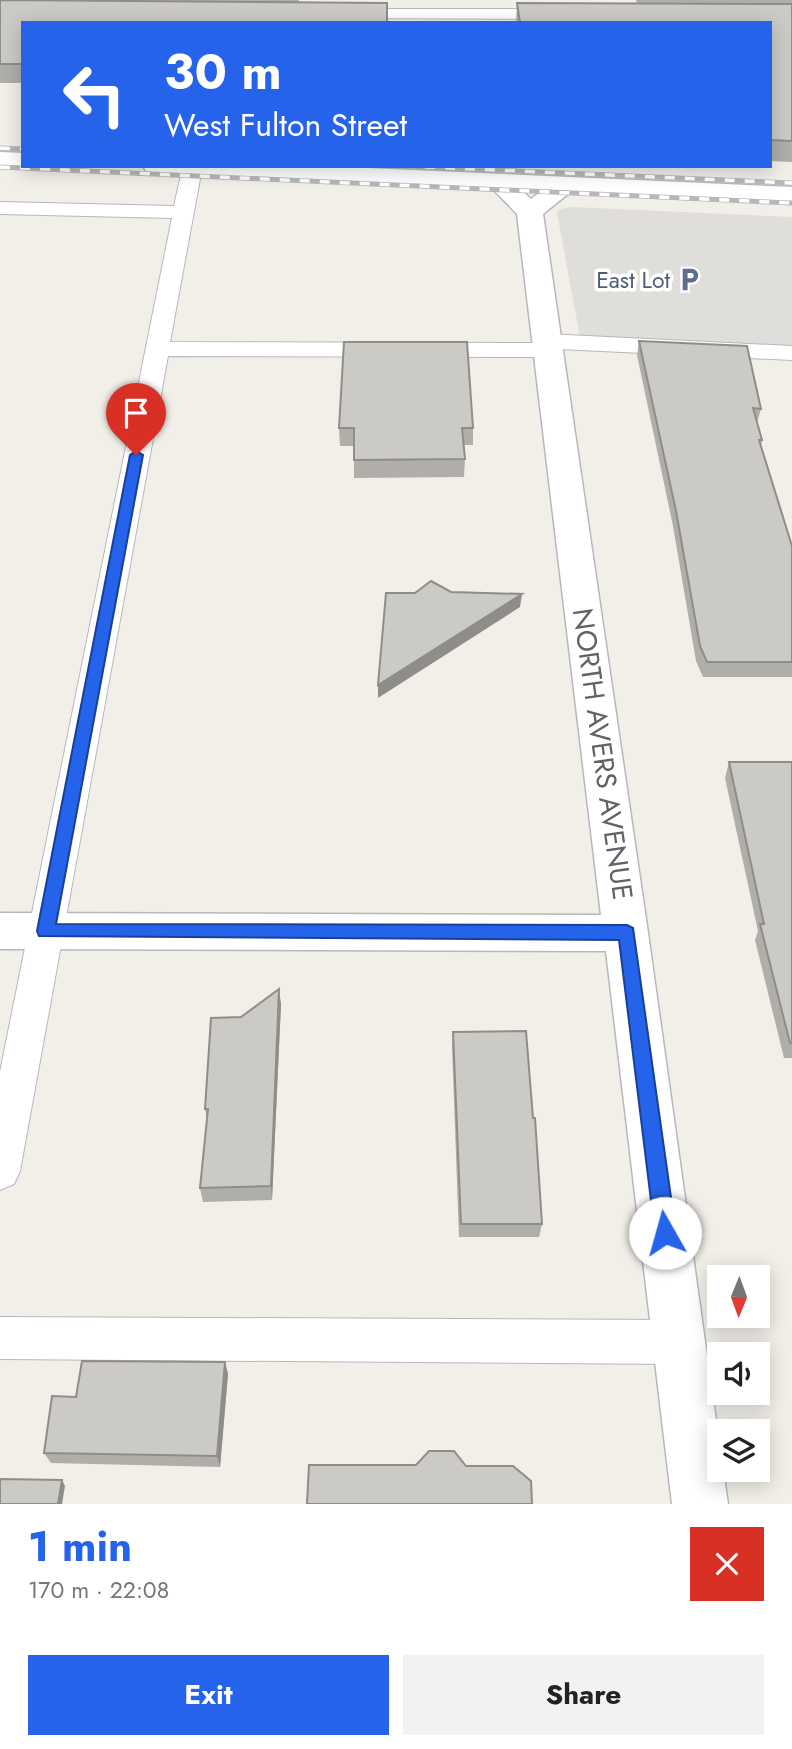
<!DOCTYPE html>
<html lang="en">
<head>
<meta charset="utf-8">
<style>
  :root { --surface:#fff; --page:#f2f2f2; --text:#222; --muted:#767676; --accent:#2563eb }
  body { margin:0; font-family:Jost,sans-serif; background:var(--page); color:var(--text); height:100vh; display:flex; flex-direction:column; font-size:26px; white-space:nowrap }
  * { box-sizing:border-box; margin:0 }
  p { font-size:23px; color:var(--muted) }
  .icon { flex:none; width:38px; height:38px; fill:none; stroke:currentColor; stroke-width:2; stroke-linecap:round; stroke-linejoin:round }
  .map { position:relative; height:1504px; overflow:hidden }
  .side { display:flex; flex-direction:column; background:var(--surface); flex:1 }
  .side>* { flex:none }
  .banner { position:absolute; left:21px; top:21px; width:751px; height:147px; border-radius:0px; box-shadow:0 4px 18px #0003; background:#2563eb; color:#fff; overflow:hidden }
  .needle { width:46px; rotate:181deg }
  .controls { position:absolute; left:707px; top:1265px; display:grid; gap:14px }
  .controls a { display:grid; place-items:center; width:63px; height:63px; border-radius:0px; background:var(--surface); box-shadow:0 4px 18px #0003; font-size:35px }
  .pin { position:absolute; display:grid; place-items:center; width:60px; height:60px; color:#fff; margin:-72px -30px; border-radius:50% 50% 50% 0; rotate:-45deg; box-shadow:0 0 7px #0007 }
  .pin .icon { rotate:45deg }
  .me { position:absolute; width:77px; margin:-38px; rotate:353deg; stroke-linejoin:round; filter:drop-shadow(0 0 5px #0008) }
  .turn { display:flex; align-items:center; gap:24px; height:147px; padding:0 28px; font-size:32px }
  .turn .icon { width:91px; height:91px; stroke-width:2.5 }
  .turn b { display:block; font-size:49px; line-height:60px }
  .round { display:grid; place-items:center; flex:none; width:74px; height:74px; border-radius:0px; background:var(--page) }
  .summary { display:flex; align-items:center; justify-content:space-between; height:119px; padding:0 28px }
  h1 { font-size:42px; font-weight:700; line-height:52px; color:var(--accent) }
  .primary-button { display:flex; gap:14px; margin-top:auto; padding:14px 28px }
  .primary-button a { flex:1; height:80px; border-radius:0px; background:var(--accent); color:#fff; font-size:28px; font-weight:700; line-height:80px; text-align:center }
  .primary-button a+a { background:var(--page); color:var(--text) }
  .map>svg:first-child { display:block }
</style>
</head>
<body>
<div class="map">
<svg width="792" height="1504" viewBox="0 0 792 1504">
  <rect width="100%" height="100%" fill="#f1efe8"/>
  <polygon fill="#e0deda" points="572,207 792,217 792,347 580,337 557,213 560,209"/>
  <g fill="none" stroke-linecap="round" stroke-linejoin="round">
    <defs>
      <g id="service">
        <polygon points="345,9 560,9 569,14 560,19 339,18 336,14"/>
        <polygon points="183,166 202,168 170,342 537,343 539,336 547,334 792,346 792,360 559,349 556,355 548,357 168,356 20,1171 14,1184 0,1190 0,1072 172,218 0,214 0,202 174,206"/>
        <polygon points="0,1317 679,1320 694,1327 701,1342 694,1357 679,1364 0,1359"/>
      </g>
      <path id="minor" d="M497 174 506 176 531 199C545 189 558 175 576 180L579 185 543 214 648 933 719 1442V1470H723L728 1504H672L606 951 0 949V913L601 915 517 214 485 181 488 176Z"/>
      <g id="secondary">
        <polygon points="0,152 23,153 23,166 27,166 0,166"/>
        <polygon points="143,166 323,166 792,187 792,203 155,173 146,171"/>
      </g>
    </defs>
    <use href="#service" stroke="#b5b8bc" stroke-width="2"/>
    <use href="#minor" stroke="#b5b8bc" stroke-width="3"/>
    <use href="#secondary" stroke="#b6babf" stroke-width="3"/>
    <use href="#service" fill="#fff" fill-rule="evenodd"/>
    <use href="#minor" fill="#fff" fill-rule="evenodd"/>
    <use href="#secondary" fill="#fff" fill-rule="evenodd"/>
    <defs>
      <g id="rail">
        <polyline points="0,148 23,149"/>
        <polyline points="405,166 792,183"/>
        <polyline points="0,167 792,203"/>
      </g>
    </defs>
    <use href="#rail" stroke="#b6b7b8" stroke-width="5"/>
    <use href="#rail" stroke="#fff" stroke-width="3.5" stroke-dasharray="10" stroke-linecap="butt"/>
  </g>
  <g fill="#afaea9">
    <polygon points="0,0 299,0 299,3 23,23 23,83 0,83"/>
    <polygon points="636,0 792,0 792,162 770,161 770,23 516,23 517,3 637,3"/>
    <polygon points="639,341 761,409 757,423 762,440 761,446 792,546 792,677 703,677 696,661 673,526 637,355"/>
    <polygon points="339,428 473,428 473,445 464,445 465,459 464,477 354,478 354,446 340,446"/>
    <polygon points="729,762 792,762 792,1058 784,1058 755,940 758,931 725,778"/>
    <polygon points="281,1004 272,1200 203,1202 200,1188 207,1119 205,1109 241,1017"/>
    <polygon points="453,1032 533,1118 542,1224 539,1237 459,1237 452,1047"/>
    <polygon points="225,1362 228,1374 220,1467 51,1463 44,1453 76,1397"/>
  </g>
  <g fill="#8f8d8a">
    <polygon points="522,594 520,607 378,698 378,685"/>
    <polygon points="279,989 281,1004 272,1200 271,1186"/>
    <polygon points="225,1362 228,1374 220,1467 217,1456"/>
    <polygon points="62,1480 65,1486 62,1504 58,1504"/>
  </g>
  <g fill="#cccac5" stroke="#8f8d8a" stroke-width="2">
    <polygon points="0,0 387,3 387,23 23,23 23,64 0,64"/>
    <polygon points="517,3 792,4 792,141 770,140 770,23 520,23"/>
    <polygon points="639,341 747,346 761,409 753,408 762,440 759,440 792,546 792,662 707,662 700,646 676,511"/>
    <polygon points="344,342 467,342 473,428 462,428 465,459 354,460 354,428 339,428"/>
    <polygon points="431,581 451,592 522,594 378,685 386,593 415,593"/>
    <polygon points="729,762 792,762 792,1043 790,1043 760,924 764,924"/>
    <polygon points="279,989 271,1186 200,1188 208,1109 205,1109 211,1018 241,1017"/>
    <polygon points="526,1031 533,1118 535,1118 542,1224 461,1224 453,1032"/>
    <polygon points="82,1361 225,1362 217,1456 44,1453 52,1396 76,1397"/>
    <polygon points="429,1451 454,1451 466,1466 513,1466 531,1481 532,1504 307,1504 309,1465 416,1465"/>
    <polygon points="0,1479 62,1480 58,1504 0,1504"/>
  </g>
  <polygon fill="#2563eb" stroke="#184099" stroke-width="2" points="136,451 143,455 56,924 627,925 633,928 676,1233 673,1240 665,1243 658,1240 655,1233 619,940 39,936 37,931 130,455"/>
  <defs>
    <symbol id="parking-bare" viewBox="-9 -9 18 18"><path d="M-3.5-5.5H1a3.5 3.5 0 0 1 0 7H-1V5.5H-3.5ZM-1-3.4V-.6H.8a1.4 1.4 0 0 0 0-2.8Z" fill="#5c6f8a" stroke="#fff" stroke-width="2.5" paint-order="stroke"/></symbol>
  </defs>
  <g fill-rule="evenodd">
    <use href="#parking-bare" x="672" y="262" width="35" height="35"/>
  </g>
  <g text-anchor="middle" stroke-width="7" stroke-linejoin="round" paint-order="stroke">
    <g font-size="23" fill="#4e5e75" stroke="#fff" text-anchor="end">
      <text x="670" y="288">East Lot</text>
    </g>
    <g font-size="28" fill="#5f6368" stroke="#fff">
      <text transform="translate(603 754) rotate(82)" y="10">NORTH AVERS AVENUE</text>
    </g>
  </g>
</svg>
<div class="controls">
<a><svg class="needle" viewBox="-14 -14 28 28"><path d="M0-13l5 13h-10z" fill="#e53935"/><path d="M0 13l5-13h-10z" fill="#767676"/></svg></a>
<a><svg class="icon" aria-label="sound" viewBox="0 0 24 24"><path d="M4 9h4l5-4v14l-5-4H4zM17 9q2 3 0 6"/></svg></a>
<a><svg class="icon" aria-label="layers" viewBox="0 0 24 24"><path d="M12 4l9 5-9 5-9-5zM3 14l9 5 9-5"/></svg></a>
</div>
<div class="pin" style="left:136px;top:455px;background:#d93025"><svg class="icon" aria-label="arrive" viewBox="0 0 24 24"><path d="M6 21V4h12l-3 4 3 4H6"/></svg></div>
<svg class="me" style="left:665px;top:1233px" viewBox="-20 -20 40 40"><circle r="19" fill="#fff"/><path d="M0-13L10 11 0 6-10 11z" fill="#2563eb"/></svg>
<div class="banner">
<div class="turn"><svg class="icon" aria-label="left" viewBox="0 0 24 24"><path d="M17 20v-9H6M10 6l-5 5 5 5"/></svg><div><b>30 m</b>West Fulton Street</div></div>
</div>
</div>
<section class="side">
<div class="summary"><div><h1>1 min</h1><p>170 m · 22:08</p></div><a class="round" style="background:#d93025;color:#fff"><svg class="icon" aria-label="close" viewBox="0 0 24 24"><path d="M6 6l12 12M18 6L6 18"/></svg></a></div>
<div class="primary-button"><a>Exit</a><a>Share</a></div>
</section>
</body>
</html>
